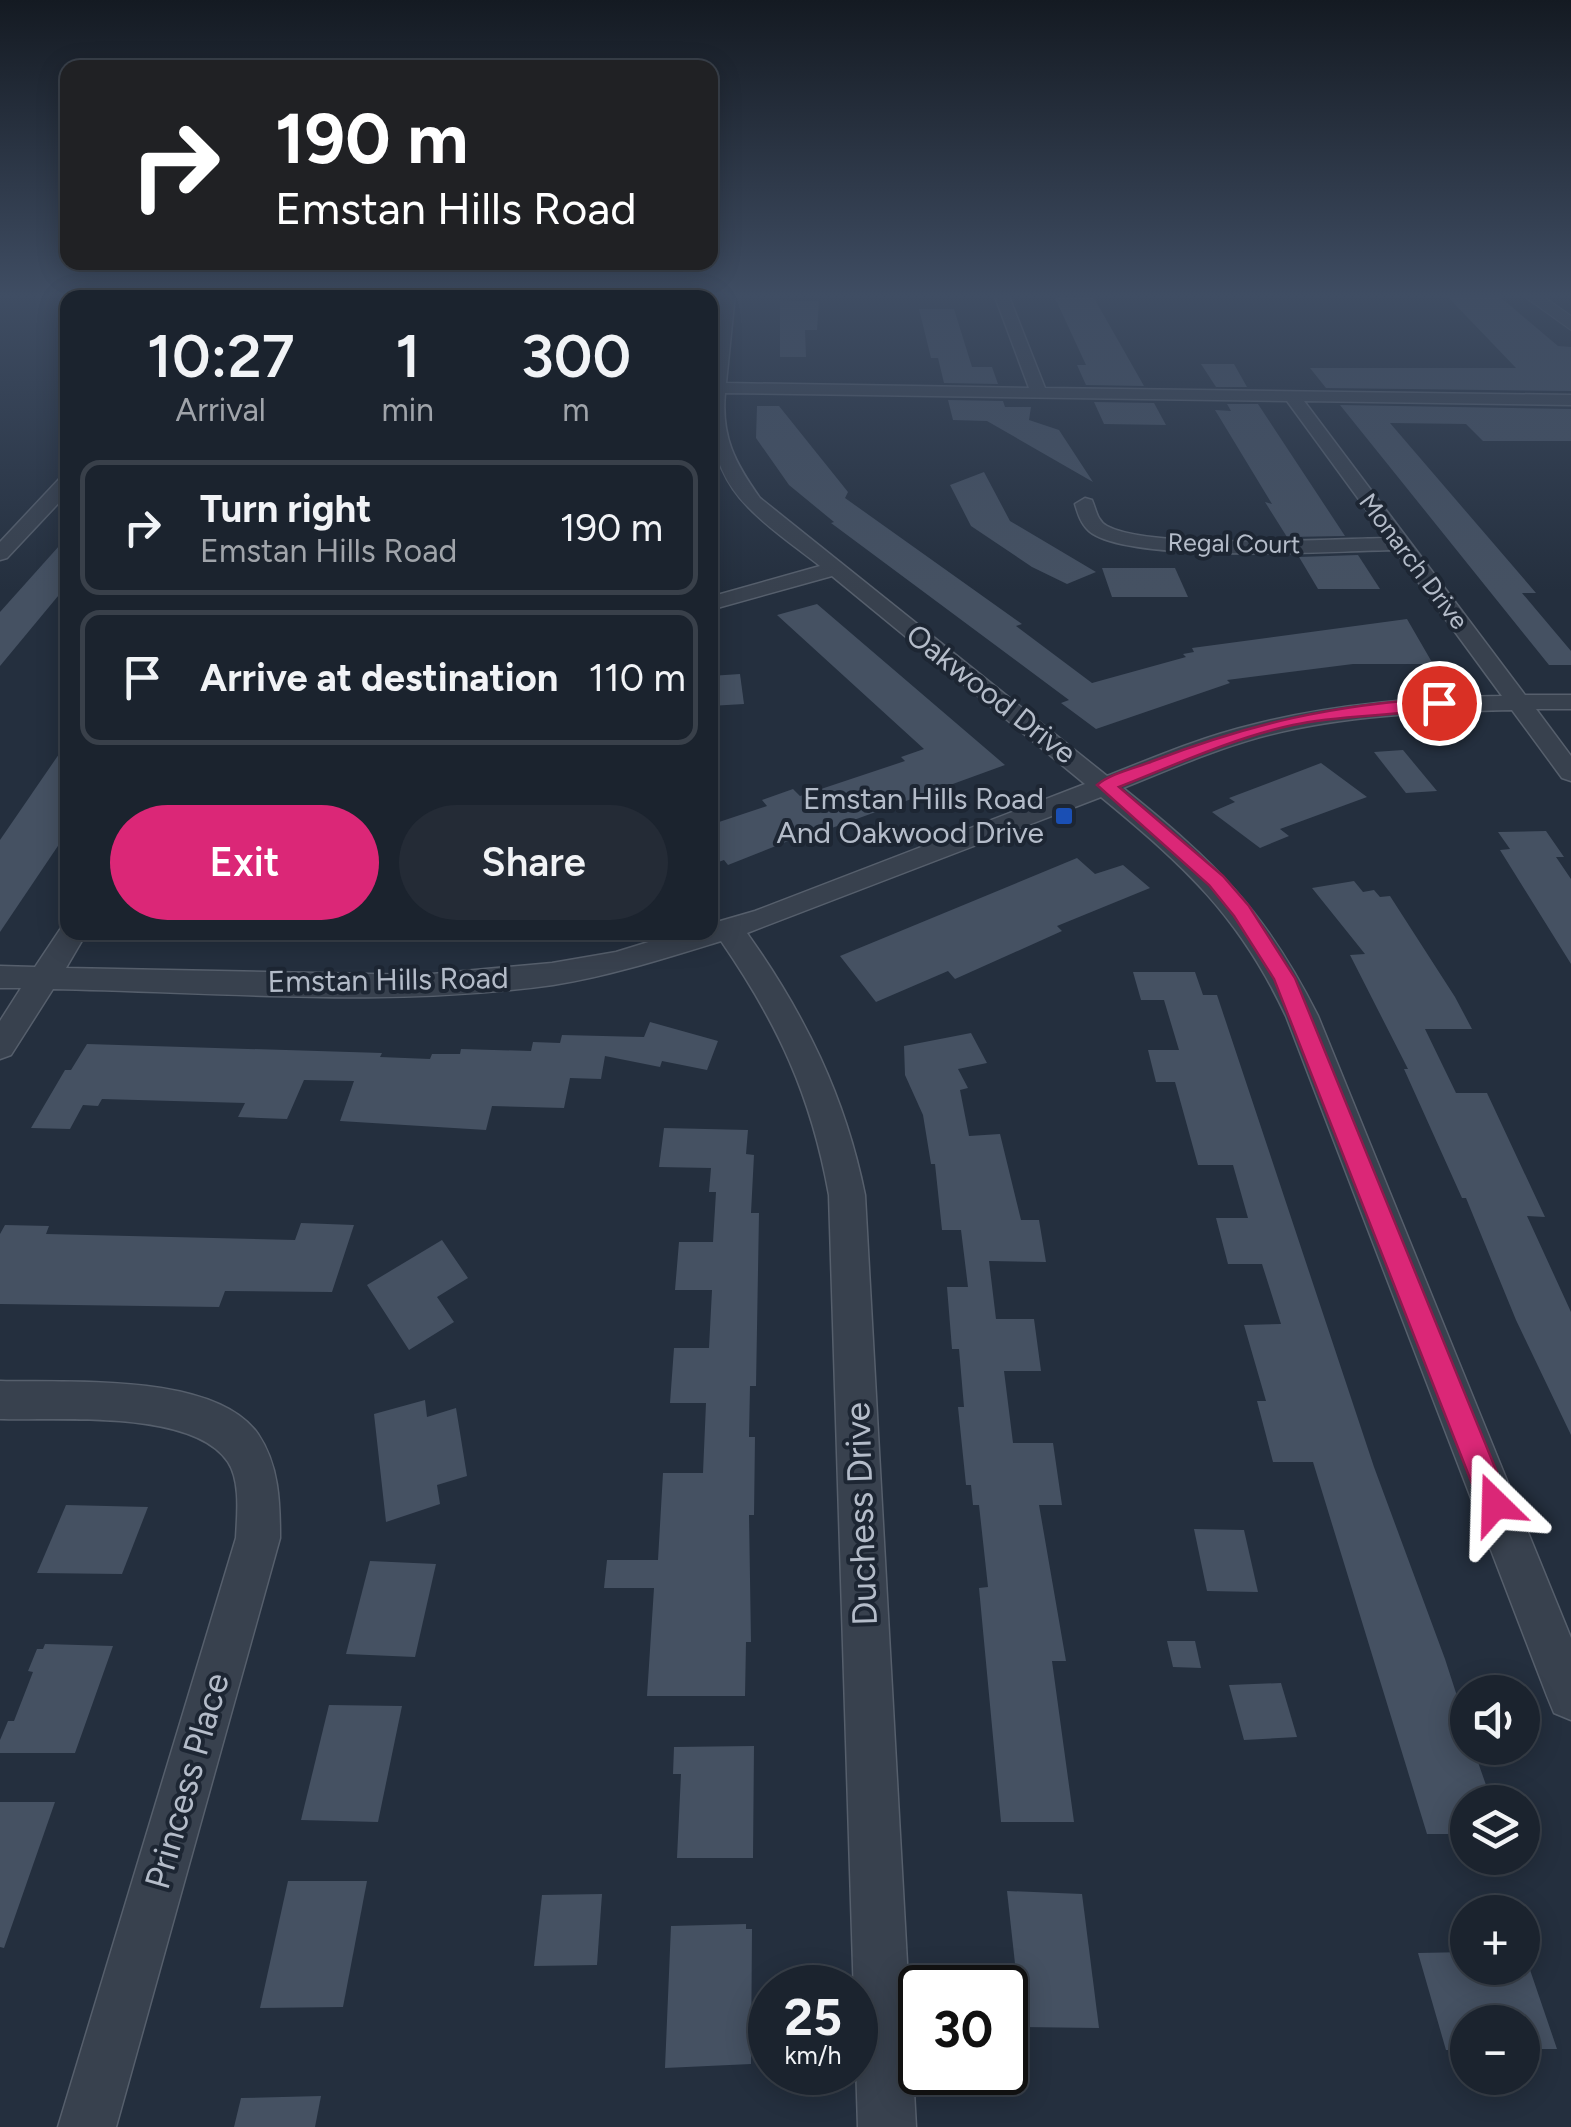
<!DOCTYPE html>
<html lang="en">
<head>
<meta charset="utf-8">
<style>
  :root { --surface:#1b232e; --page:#242b36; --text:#f1f3f6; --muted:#a0a4aa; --line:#39404a; --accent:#db2777 }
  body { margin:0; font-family:Figtree,sans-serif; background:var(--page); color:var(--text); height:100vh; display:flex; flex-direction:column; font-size:38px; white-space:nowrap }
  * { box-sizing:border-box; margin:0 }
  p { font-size:32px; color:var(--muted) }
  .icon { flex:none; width:55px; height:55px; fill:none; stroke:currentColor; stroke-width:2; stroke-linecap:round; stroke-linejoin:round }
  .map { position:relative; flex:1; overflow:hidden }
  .drawer { position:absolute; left:60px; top:290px; width:658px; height:650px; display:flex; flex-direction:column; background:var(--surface); border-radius:20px; box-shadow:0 5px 25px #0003,0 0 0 2px var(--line) }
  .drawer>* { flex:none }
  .banner { position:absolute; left:60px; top:60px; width:658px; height:210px; border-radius:20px; box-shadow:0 5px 25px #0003,0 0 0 2px var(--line); background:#202124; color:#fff; overflow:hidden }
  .fabs { position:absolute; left:1450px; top:1675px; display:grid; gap:20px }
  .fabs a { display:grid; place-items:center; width:90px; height:90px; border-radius:50%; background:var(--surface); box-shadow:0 5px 25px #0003,0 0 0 2px var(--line); font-size:50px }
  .speed { position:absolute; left:748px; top:1965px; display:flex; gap:20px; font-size:50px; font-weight:700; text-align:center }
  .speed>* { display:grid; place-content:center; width:130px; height:130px; border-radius:50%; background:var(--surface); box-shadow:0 5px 25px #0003,0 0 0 2px var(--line); line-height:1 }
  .speed small { font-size:25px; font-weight:400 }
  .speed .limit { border:5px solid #111; border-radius:15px; background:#fff; color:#111 }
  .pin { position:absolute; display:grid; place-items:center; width:85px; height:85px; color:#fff; margin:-42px; border:5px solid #fff; border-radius:50%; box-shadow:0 2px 10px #0007 }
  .me { position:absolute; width:110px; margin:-55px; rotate:338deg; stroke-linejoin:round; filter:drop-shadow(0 0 8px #0008) }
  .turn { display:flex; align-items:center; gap:35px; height:210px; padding:0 50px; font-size:45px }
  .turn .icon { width:130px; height:130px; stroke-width:2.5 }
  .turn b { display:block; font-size:70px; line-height:85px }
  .eta { display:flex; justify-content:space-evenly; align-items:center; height:170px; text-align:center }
  .eta b { font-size:60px; font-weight:600; line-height:70px }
  .primary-button { display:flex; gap:20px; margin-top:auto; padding:20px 50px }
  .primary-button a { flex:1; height:115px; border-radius:60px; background:var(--accent); color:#fff; font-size:40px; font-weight:600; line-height:115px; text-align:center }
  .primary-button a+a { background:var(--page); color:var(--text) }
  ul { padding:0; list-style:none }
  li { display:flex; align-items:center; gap:30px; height:135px; margin:0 20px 15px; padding:0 30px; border:5px solid var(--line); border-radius:20px }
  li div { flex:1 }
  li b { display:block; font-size:38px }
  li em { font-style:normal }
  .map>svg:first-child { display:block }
</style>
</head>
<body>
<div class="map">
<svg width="1571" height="2127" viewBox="0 0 1571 2127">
  <rect width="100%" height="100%" fill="#242f3e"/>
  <g fill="#455162">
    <polygon points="1446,295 1499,296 1558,346 1571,347 1571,391 1326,388 1310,368 1516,368"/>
    <polygon points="1055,298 1094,298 1144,386 1086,385 1077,365 1086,365"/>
    <polygon points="780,300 819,301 817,330 805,330 806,357 780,357"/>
    <polygon points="919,309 954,309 972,367 992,367 998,384 944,383 938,358 931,358"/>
    <polygon points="1201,364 1234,364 1247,387 1216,387"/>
    <polygon points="948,400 1003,401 1005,407 1031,407 1029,420 1059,430 1093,482 987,421 953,420"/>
    <polygon points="1094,402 1154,403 1166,425 1104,424"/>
    <polygon points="1227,404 1258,404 1345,536 1287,537 1265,502 1272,504 1215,410 1231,411"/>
    <polygon points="1340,405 1571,409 1571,441 1483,441 1466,424 1390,423 1536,593 1522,593 1571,651 1571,665 1549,665"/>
    <polygon points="757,406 779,406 848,492 845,498 1022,624 1016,626 1092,683 1186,657 1183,654 1194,652 1192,648 1407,619 1433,664 1353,664 1227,680 1230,683 1096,729 1061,703 1069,700 831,523 834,522 789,485 756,438"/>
    <polygon points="984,472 1010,521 1096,572 1067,584 1032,567 971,526 950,485"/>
    <polygon points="68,536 68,584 0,666 0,612"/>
    <polygon points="1358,555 1380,589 1318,589 1299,557"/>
    <polygon points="1102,568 1175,568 1188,597 1112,597"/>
    <polygon points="817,604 1005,765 818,833 816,830 728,865 724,860 710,865 710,825 767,806 762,800 793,789 800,796 905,761 901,757 924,749 777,615"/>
    <polygon points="740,674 744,704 710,706 710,676"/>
    <polygon points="68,741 68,831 0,932 0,840"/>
    <polygon points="1403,750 1437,791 1406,793 1374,752"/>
    <polygon points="1321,763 1367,797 1280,829 1289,836 1260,848 1212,812 1235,802 1229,798"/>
    <polygon points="1546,831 1564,857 1556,857 1571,879 1571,964 1500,850 1510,849 1498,832"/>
    <polygon points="1077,858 1095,874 1123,865 1150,888 1057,926 1062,931 955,979 948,971 876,1002 840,956"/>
    <polygon points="1354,881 1363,892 1374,890 1380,897 1390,896 1455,997 1472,1029 1425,1029 1456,1093 1487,1093 1545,1217 1527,1216 1571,1312 1571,1435 1516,1320 1466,1198 1462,1198 1404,1069 1408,1069 1350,955 1365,954 1312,888"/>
    <polygon points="1133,972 1195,972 1203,995 1217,995 1374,1467 1445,1659 1468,1730 1468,1748 1473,1748 1492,1802 1468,1802 1468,1834 1427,1834 1313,1462 1273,1462 1257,1401 1266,1401 1244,1325 1281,1324 1262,1264 1228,1264 1216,1218 1248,1218 1233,1165 1198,1165 1175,1082 1156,1082 1148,1050 1179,1050 1164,1000 1141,1000"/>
    <polygon points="650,1022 718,1041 707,1070 662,1061 660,1067 605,1056 601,1079 570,1078 564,1108 492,1106 486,1130 340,1121 354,1081 304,1080 287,1119 238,1117 245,1103 102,1099 98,1106 83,1105 70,1129 31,1128 65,1070 71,1070 87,1044 382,1053 380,1057 430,1059 432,1054 460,1054 461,1049 531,1051 533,1042 560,1043 562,1035 644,1037"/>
    <polygon points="971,1033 987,1063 958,1069 968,1088 960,1090 969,1136 1000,1134 1021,1220 1039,1220 1046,1262 989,1261 996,1319 1034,1319 1041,1371 1004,1371 1013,1443 1053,1443 1062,1505 1039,1505 1066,1661 1052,1661 1074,1822 1001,1822 979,1588 988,1587 979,1505 973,1505 971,1485 966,1485 958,1407 964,1407 959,1349 952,1349 947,1287 968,1287 961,1230 942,1230 935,1164 931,1164 923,1115 905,1075 904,1046"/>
    <polygon points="664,1128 748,1130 746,1154 754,1155 751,1213 759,1213 756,1386 750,1386 749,1437 755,1437 754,1515 749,1515 751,1642 746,1642 745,1696 647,1696 654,1588 604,1588 607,1560 658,1560 663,1473 703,1473 706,1403 670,1403 674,1348 709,1348 712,1290 675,1290 679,1242 713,1242 716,1192 709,1192 711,1168 659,1167"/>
    <polygon points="301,1223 354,1225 332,1292 225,1291 219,1307 0,1304 0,1234 5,1225 49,1226 46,1234 295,1240"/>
    <polygon points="442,1240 468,1278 437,1297 454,1322 409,1350 367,1285"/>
    <polygon points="425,1400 427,1417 456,1408 467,1476 437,1485 440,1504 386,1522 374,1414"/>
    <polygon points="66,1505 148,1507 122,1574 37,1573"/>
    <polygon points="1194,1529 1244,1530 1258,1592 1207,1591"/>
    <polygon points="370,1561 436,1564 415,1657 346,1654"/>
    <polygon points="1167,1641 1195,1641 1201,1668 1173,1667"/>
    <polygon points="45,1644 113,1646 75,1753 0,1753 0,1740 8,1721 14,1721 33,1672 28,1671 37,1649 43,1649"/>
    <polygon points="1281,1683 1297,1737 1244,1740 1229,1685"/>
    <polygon points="329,1705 402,1706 378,1822 301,1820"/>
    <polygon points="754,1746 753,1858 677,1858 681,1774 673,1774 674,1747"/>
    <polygon points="0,1802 55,1802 4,1948 0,1947"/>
    <polygon points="288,1881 367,1881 343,2007 260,2008"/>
    <polygon points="1007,1891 1082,1894 1099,2028 1022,2027"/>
    <polygon points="602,1894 597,1965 534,1966 542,1895"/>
    <polygon points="746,1924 746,1929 752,1929 751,2064 665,2068 671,1926"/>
    <polygon points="1468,1952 1468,1968 1522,1968 1522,1961 1527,1961 1557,2049 1522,2049 1522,2022 1468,2022 1468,2050 1446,2050 1418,1953"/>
    <polygon points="321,2096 315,2127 234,2127 241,2098"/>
  </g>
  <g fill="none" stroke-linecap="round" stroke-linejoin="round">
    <defs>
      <g id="minor">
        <polygon points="511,294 525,294 524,298 510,298"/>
        <path d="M721 294H735L726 383 1029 388 994 294H1008L1045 388 1571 395V405L1304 401 1525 695H1571V709H1536L1571 756V781L1562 778 1512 710C1428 712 1342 715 1260 737 1213 750 1168 770 1123 788 1214 861 1265 910 1318 1016L1571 1638V1720L1554 1713 1547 1696 1286 1016C1239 916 1185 866 1101 797L747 933C805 1015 845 1096 865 1195L916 2127H858L829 1195C811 1095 778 1024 721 941 666 958 610 976 553 985 388 1008 218 992 53 989L11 1055 0 1059V1021L21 988H0V966L35 967 63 925 68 924V932H87L66 968 421 975 552 963 616 952 681 932H710V924L755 911 1085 784 832 576 710 610V597L820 566C796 547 769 529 748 507 690 449 712 367 721 294ZM725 393 1287 401 1387 538C1329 539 1152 550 1107 526 1097 521 1096 509 1092 500L1085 498 1075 504C1078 514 1081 524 1089 531 1128 564 1338 551 1395 550L1502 696C1417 697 1333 704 1252 725 1202 737 1155 757 1107 776L760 498C735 463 721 437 725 393Z"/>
        <polygon points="68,476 68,493 7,558 0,560 0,542 61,477"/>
        <path d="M0 1381C67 1383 215 1372 258 1434 279 1465 280 1502 280 1538L116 2127H58L236 1538C237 1515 241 1482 228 1462 193 1409 58 1421 0 1419Z"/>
      </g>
      <polygon id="tertiary" points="1521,294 1540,294 1571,316 1571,330"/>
    </defs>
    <use href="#minor" stroke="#565f6c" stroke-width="3"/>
    <use href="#tertiary" stroke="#565f6c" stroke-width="2"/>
    <use href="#minor" fill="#38414e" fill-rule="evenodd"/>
    <use href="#tertiary" fill="#38414e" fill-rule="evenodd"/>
  </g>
  <linearGradient id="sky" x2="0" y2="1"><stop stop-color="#141a22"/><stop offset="0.5" stop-color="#3f4d63"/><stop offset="1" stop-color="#3f4d63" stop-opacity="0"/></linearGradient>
  <rect width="1571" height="591" fill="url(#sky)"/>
  <path fill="#db2777" stroke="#8e194d" stroke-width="2.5" d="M1439 698 1445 700V707C1397 717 1343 714 1293 725 1233 738 1175 765 1119 787L1223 876 1249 906 1295 978 1510 1504 1506 1515 1495 1519 1484 1515 1480 1504 1274 979 1234 916 1209 885 1097 785C1111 773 1136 768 1153 761 1252 723 1333 705 1439 698Z"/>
  <rect fill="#1a4fb4" stroke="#1d2633" stroke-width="4" x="1054" y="806" width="20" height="20" rx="5"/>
  <g text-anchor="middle" stroke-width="8" stroke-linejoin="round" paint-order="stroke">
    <g font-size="25" fill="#b4bcc9" stroke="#1d2633">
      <text transform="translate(1234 543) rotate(1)" y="9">Regal Court</text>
      <text transform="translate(1414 561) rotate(53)" y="9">Monarch Drive</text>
    </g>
    <g font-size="30" fill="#b4bcc9" stroke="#1d2633">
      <text transform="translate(991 694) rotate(38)" y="10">Oakwood Drive</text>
      <text transform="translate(388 980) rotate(-1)" y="10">Emstan Hills Road</text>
    </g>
    <g font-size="30" fill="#b4bcc9" stroke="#1d2633" text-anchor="end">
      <text x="1044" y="809">Emstan Hills Road<tspan x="1044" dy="34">And Oakwood Drive</tspan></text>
    </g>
    <g font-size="35" fill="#b4bcc9" stroke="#1d2633">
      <text transform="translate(861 1514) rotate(-92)" y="12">Duchess Drive</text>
      <text transform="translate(187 1781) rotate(-74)" y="12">Princess Place</text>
    </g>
  </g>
</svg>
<div class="fabs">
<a><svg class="icon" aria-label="sound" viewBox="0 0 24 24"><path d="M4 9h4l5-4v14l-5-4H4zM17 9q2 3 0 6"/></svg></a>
<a><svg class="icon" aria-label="layers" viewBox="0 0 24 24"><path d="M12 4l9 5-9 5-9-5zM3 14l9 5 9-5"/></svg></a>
<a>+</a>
<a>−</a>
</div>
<div class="speed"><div>25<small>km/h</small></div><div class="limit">30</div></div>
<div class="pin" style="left:1439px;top:703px;background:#d93025"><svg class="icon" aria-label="arrive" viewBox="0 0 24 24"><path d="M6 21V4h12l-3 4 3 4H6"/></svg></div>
<svg class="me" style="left:1495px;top:1504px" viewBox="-20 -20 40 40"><path d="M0-17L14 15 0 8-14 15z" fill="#db2777" stroke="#fff" stroke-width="4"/></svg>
<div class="banner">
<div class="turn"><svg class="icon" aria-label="right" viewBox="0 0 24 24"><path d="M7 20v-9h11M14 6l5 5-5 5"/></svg><div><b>190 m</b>Emstan Hills Road</div></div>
</div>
<section class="drawer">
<div class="eta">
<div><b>10:27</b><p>Arrival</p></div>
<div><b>1</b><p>min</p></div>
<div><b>300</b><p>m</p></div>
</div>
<ul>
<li><svg class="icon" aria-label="right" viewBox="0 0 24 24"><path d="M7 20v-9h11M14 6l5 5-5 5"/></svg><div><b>Turn right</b><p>Emstan Hills Road</p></div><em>190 m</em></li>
<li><svg class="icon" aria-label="arrive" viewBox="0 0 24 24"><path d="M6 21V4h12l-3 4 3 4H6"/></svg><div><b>Arrive at destination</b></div><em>110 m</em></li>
</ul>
<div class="primary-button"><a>Exit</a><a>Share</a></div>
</section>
</div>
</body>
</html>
